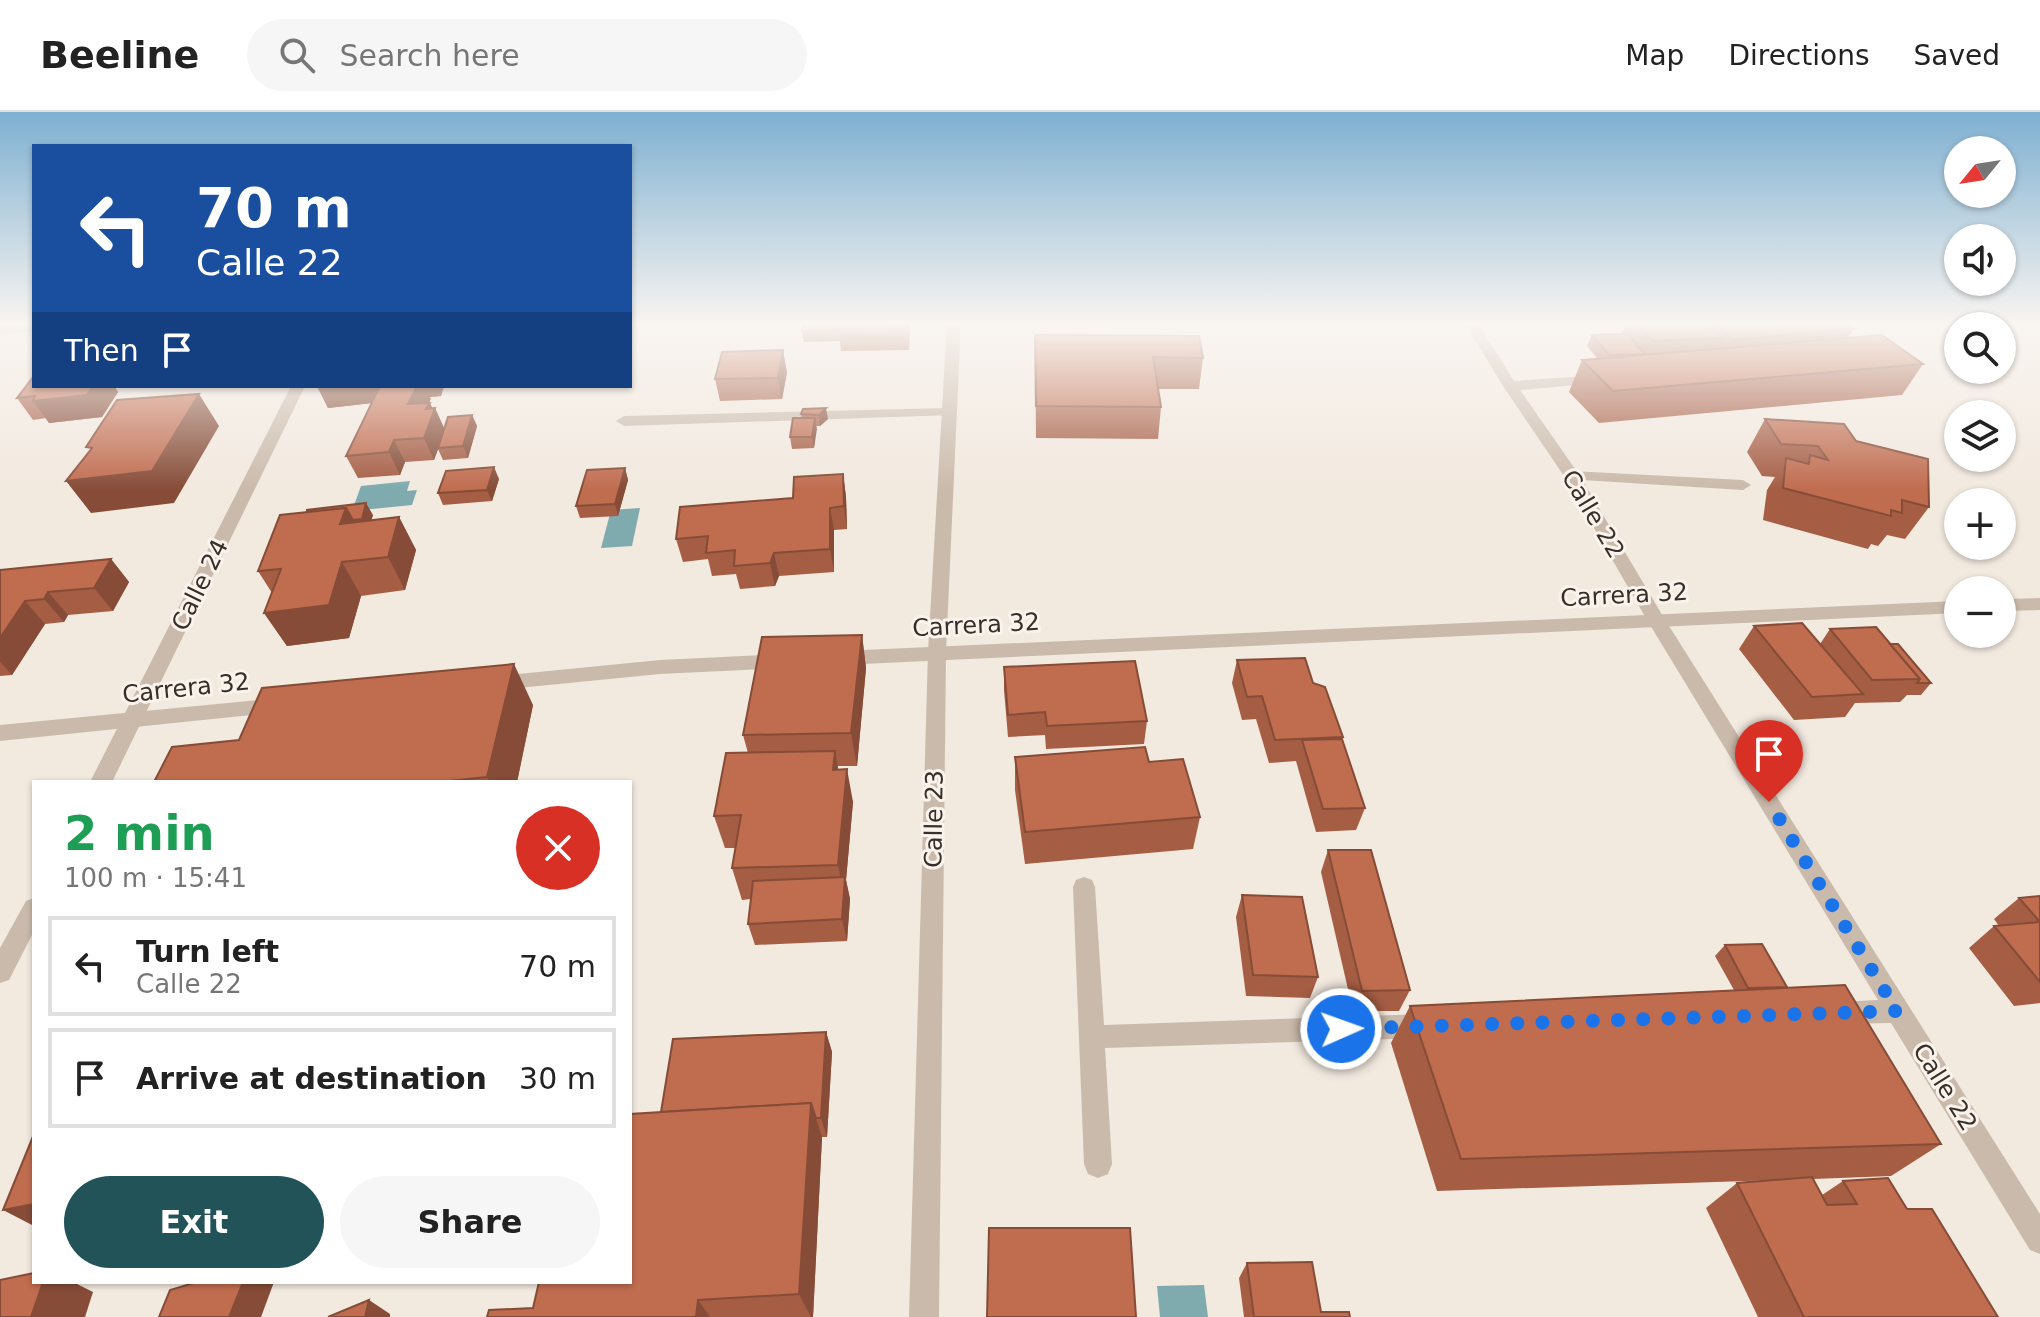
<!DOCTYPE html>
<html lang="en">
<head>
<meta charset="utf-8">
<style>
  :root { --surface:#fff; --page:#f6f6f6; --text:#222; --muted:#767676; --line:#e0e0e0; --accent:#215358 }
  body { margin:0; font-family:"DejaVu Sans",sans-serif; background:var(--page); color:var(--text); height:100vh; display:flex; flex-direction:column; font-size:30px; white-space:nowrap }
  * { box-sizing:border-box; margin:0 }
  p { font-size:26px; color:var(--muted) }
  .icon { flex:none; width:44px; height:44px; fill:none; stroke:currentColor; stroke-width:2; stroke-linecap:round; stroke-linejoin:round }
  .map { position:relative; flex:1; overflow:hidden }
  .drawer { position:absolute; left:32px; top:668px; width:600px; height:504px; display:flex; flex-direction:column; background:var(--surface); border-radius:0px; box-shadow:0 2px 6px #0004 }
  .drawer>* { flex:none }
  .guide { position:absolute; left:32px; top:32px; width:600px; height:244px; border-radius:0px; box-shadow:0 2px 6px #0004; background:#1a4fa0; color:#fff; overflow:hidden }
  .needle { width:52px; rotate:240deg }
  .fabs { position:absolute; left:1944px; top:24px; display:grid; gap:16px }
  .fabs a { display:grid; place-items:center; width:72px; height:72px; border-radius:50%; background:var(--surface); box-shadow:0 2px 6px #0004; font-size:40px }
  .pin { position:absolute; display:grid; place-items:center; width:68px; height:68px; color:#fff; margin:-82px -34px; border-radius:50% 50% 50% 0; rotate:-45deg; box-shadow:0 0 8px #0007 }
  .pin .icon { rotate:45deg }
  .me { position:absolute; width:88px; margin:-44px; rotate:88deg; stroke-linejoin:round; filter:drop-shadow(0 0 6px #0008) }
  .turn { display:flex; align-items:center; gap:28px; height:168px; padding:0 32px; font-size:36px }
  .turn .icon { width:104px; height:104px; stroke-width:2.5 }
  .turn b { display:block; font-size:56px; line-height:68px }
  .then { display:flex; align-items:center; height:76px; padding:0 32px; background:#0003; gap:16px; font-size:30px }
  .round { display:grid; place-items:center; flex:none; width:84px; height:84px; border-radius:42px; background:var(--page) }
  .summary { display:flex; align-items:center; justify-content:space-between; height:136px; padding:0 32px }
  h1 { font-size:48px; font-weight:700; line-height:60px; color:#1e9e55 }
  .primary-button { display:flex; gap:16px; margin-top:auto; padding:16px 32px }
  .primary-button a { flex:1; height:92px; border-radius:48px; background:var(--accent); color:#fff; font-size:32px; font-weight:700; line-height:92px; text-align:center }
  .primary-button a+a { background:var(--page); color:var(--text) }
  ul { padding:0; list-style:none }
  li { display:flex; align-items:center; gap:24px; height:100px; margin:0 16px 12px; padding:0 16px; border:4px solid var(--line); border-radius:0px }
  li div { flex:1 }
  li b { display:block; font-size:30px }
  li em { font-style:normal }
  header { display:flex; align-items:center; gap:48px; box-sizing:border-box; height:112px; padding:0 40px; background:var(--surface); border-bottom:2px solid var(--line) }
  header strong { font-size:38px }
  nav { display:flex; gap:44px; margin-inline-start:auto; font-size:28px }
  .search { width:560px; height:72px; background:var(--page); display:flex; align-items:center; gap:20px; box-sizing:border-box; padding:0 28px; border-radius:44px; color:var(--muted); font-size:30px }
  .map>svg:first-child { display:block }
</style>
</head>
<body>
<header>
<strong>Beeline</strong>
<div class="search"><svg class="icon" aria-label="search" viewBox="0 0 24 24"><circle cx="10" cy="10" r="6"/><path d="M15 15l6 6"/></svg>Search here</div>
<nav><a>Map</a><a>Directions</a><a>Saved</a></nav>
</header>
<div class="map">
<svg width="2040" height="1205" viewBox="0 0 2040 1205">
  <rect width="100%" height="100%" fill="#f2e9df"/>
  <g fill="#7fabae">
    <polygon points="410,369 407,379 417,378 412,393 352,399 361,374"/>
    <polygon points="640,396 632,434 601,436 611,398"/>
    <polygon points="1204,1173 1208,1205 1160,1205 1157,1174"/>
  </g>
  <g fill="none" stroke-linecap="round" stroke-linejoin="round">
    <g fill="#cabaab" fill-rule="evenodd">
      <polygon points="948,296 953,297 953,303 624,314 616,309 624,304"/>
      <polygon points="1572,359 1743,368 1751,373 1743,378 1566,367 1566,361"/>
    </g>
    <g fill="#cabaab" fill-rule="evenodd">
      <polygon points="947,210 961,210 946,540 939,1205 909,1205 928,540"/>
      <polygon points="1464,210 1477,210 1514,269 1598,263 1605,267 1598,271 1520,278 1580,364 1664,506 2040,1102 2040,1142 2030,1138 1891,911 1836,912 1827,909 1823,901 1827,893 1836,890 1878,888 1647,508 1564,364 1503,274"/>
      <polygon points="34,211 34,219 0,223 0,215"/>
      <polygon points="291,274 305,274 112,670 90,670"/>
      <polygon points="1084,765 1092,768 1095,775 1104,913 1424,902 1433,906 1437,914 1433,922 1424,926 1105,936 1112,1052 1108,1062 1098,1066 1088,1062 1084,1052 1073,775 1076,768"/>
      <polygon points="34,786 34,819 9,868 0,871 0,836 26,789"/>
    </g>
    <g fill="#cabaab" fill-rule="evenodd">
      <polygon points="2040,486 2040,498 2002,499 2002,487"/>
      <polygon points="1958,489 1958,501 841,553 831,546 841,539"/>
      <polygon points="785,542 795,549 785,556 660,562 498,578 488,571 498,564 660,548"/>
      <polygon points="279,586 286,588 289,593 286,598 279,600 0,629 0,613"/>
    </g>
  </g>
  <g fill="#a55d44">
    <polygon points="804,210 909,210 909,238 841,239 840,229 804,230 802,219"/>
    <polygon points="1627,210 1844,210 1854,216 1848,226 1923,252 1902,283 1599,311 1569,280 1582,248 1598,247 1587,234 1592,223 1622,222"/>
    <polygon points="1035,223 1203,246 1199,277 1158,277 1161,295 1158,327 1036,326"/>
    <polygon points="787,260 782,287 720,289 715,267"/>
    <polygon points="34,274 114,274 118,280 102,305 49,311 46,306 33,308 17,286"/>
    <polygon points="317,274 444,274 441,284 430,285 429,291 432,296 435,296 444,317 472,303 477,314 468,346 443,348 438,337 434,348 405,350 400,363 358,366 346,344 371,291 328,296"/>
    <polygon points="803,297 828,307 820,314 816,314 814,336 792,337 790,325 802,306 801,302"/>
    <polygon points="1765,307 1856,329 1929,395 1905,427 1887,423 1878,434 1871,432 1868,437 1763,408 1767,378 1775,365 1762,364 1747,340"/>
    <polygon points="625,356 628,368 618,404 580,406 576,394"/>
    <polygon points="843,362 846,385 847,417 834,418 834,460 779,464 775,474 740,477 736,462 712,464 708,447 683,450 676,427 793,386"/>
    <polygon points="499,367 492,389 443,393 438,381"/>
    <polygon points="373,403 371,409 399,405 416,438 405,478 361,484 349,526 287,534 264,501 272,481 258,459"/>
    <polygon points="111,447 129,470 113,499 68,503 64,510 45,512 12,563 0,564 0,458"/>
    <polygon points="1754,514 1820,532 1830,517 1931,571 1921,583 1907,583 1900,590 1855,591 1845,605 1794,608 1739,537"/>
    <polygon points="862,523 866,556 857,654 837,654 853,690 846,768 850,787 847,829 755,833 748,812 751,787 742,788 732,756 735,736 725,736 714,704 748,641 743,623"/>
    <polygon points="1237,548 1343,625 1342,627 1365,696 1356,718 1316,720 1296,649 1269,651 1256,607 1242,608 1232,571"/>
    <polygon points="1004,555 1147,609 1144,632 1046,637 1045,623 1008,625 1004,578"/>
    <polygon points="533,593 517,670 154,670 239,628"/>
    <polygon points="1015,645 1149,650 1200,705 1193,737 1025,752 1015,678"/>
    <polygon points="1328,738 1410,878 1399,899 1353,899 1321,760"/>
    <polygon points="1242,783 1318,865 1310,886 1246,884 1236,805"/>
    <polygon points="2040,784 2040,891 2014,894 1969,836 1994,814 1999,814 1994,807 2019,786"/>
    <polygon points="1725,833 1787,875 1941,1032 1891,1064 1813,1067 1822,1083 1843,1069 1907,1097 1998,1205 1758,1205 1706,1096 1737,1071 1777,1068 1437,1079 1391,931 1410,894 1734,878 1715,844"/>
    <polygon points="826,920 832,940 827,1025 822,1025 813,1205 487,1205 533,1196 661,1000"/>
    <polygon points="1247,1151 1321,1200 1350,1205 1244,1205 1239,1166"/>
  </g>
  <g fill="#864c37">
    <polygon points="908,210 909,210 910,221 909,238"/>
    <polygon points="783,238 787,260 782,287 778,266"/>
    <polygon points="93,274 114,274 118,280 102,305 49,311 33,289"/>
    <polygon points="317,274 444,274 441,284 430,285 431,287 418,314 408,292 410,287 328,296"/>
    <polygon points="199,282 219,314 174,391 91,401 66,369"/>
    <polygon points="430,291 434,300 435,296 445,318 434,348 424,326 426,297"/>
    <polygon points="826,296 828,307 820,314 819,303"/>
    <polygon points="472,303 477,314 468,346 463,334"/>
    <polygon points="815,306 817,317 814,336 812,325"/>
    <polygon points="394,328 405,350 400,363 389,340"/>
    <polygon points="494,355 499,367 492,389 487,378"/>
    <polygon points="625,356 628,368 618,404 615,392"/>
    <polygon points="843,362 846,385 847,417 844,394"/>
    <polygon points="366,391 373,403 368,418 309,426 346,396"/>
    <polygon points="830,396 834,418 834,460 830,437"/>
    <polygon points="399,405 416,438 405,478 388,445"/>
    <polygon points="774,441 779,464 775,474 770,451"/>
    <polygon points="111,447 129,470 113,499 94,476"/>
    <polygon points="342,450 361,484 349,526 287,534 264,501"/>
    <polygon points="48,480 68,503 64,510 44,487"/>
    <polygon points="25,489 45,512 12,563 0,550 0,526"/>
    <polygon points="862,523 866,556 857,654 851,621"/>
    <polygon points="514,552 533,593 517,670 490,670 487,665"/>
    <polygon points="835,639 841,672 833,658"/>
    <polygon points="847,657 853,690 846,768 850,787 847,829 842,807 844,783 838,753"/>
    <polygon points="826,920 832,940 827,1025 821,1006"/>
    <polygon points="811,991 822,1025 813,1205 811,1205 799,1182"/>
    <polygon points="34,1092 34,1114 3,1098"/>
    <polygon points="43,1170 73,1170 93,1180 85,1205 31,1205"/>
    <polygon points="243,1170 274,1170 261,1205 229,1205"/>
    <polygon points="369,1188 390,1202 390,1205 365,1205"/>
    <polygon points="698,1188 710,1205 696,1205"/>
  </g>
  <g fill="#c06c4f" stroke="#864c37" stroke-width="2">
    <polygon points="804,210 839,210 838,218 802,219"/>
    <polygon points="839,210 908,210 908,216 838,217"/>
    <polygon points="1635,210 1705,210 1722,226 1653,229"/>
    <polygon points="1712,210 1844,210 1854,216 1734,228"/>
    <polygon points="1627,222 1645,242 1609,243 1592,223"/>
    <polygon points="1035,223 1199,224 1203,246 1153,245 1161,295 1036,294"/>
    <polygon points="1882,223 1923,252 1613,279 1582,248"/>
    <polygon points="783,238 778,266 715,267 722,240"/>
    <polygon points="33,265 34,265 34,274 93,274 87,283 33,289 35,284 17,286"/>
    <polygon points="380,274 417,274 408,292 430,291 426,297 435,296 424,326 394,328 389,340 346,344"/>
    <polygon points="199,282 152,359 66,369 92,336 86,335 117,288"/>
    <polygon points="826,296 819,303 801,302 803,297"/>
    <polygon points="472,303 463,334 438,336 448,305"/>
    <polygon points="793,306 815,306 812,325 790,325"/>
    <polygon points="1765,307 1844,312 1856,329 1928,347 1929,395 1902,388 1902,401 1891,398 1891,404 1783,376 1786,346 1809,352 1810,343 1828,348 1818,334 1781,332"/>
    <polygon points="494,355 487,378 438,381 446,359"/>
    <polygon points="625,356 615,392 576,394 587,358"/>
    <polygon points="843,362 844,394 830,396 830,437 774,441 770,451 734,454 735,438 706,441 708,424 676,427 680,395 793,386 794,365"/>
    <polygon points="366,391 362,407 353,408 346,396 307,400 307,398"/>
    <polygon points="346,396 340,412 399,405 388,445 342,450 329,493 264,501 281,457 258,459 280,403"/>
    <polygon points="111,447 94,476 48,480 44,487 25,489 0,526 0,458"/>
    <polygon points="1802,511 1863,582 1812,585 1754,514"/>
    <polygon points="1876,515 1920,567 1872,568 1830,517"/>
    <polygon points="862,523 851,621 743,623 762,525"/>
    <polygon points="1890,532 1898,532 1931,571 1917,571 1920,567"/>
    <polygon points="1305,546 1313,571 1325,575 1343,625 1275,628 1262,584 1247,585 1237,548"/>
    <polygon points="1135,549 1147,609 1047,614 1045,600 1008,603 1004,555"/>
    <polygon points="514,552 487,665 439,670 154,670 172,635 239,628 262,576"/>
    <polygon points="1342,627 1365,696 1323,697 1302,628"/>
    <polygon points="1145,635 1149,650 1183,647 1200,705 1025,720 1015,645"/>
    <polygon points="835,639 833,658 847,657 838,753 732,756 741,703 714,704 726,641"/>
    <polygon points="1328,738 1371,738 1410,878 1362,879"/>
    <polygon points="845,765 842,807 748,812 753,769"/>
    <polygon points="1242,783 1302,785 1318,865 1253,863"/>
    <polygon points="2040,784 2040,870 1994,814 2040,810 2019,786"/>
    <polygon points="1762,832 1787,875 1748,876 1725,833"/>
    <polygon points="1845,873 1941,1032 1461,1047 1410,894"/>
    <polygon points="826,920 821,1006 816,1006 811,991 661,1000 673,927"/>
    <polygon points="811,991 799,1182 698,1188 696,1205 487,1205 489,1198 533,1196 539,1170 630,1170 630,1002"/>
    <polygon points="34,1022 34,1092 3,1098"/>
    <polygon points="1812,1065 1827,1093 1857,1092 1843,1069 1888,1066 1907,1097 1932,1097 1998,1205 1804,1205 1737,1071"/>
    <polygon points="989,1116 1130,1116 1136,1205 987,1205"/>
    <polygon points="1312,1150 1321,1200 1349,1200 1350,1205 1254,1205 1247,1151"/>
    <polygon points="34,1161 34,1170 43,1170 31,1205 0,1205 0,1168"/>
    <polygon points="197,1170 243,1170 229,1205 159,1205 170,1178"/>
    <polygon points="369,1188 365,1205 328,1205"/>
  </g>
  <linearGradient id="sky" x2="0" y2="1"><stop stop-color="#7eb0d1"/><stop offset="0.56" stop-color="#f9f5f1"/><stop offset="1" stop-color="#f9f5f1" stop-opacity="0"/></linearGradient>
  <rect width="2040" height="378" fill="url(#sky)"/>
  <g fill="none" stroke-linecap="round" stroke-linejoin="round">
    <polyline stroke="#1a73e8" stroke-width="14" stroke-dasharray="0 25.2" points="1341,917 1897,899 1769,690"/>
  </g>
  <g text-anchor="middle" stroke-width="6" stroke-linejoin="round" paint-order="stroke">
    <g font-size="24" fill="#382f2a" stroke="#f9f3eb">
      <text transform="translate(1593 402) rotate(59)" y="8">Calle 22</text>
      <text transform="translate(200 473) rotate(-64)" y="8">Calle 24</text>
      <text transform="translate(1624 483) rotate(-3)" y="8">Carrera 32</text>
      <text transform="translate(976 513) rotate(-3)" y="8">Carrera 32</text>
      <text transform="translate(186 576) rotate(-6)" y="8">Carrera 32</text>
      <text transform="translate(934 707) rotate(-89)" y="8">Calle 23</text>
      <text transform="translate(1945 975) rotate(58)" y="8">Calle 22</text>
    </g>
  </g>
</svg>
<div class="fabs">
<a><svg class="needle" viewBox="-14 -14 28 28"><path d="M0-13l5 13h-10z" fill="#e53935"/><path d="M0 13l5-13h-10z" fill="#767676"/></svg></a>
<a><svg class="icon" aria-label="sound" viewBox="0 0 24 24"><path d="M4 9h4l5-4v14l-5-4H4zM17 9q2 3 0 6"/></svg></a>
<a><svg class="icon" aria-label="search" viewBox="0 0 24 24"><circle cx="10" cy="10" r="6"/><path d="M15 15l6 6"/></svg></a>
<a><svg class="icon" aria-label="layers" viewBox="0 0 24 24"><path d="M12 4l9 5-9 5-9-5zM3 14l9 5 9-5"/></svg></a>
<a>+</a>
<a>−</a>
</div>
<div class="pin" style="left:1769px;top:690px;background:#d93025"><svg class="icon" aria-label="arrive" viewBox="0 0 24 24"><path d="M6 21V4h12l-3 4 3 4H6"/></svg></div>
<svg class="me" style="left:1341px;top:917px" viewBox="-20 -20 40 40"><circle r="17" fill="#1a73e8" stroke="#fff" stroke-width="3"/><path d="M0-11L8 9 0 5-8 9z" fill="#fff"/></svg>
<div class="guide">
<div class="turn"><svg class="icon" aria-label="left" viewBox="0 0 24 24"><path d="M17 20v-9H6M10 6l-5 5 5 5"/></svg><div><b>70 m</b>Calle 22</div></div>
<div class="then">Then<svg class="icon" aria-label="arrive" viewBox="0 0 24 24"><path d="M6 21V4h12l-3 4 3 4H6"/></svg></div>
</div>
<section class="drawer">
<div class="summary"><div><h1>2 min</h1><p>100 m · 15:41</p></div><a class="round" style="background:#d93025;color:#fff"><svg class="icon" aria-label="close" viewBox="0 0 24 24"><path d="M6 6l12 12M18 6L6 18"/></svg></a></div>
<ul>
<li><svg class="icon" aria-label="left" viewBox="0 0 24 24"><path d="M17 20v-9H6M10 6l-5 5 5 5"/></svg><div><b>Turn left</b><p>Calle 22</p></div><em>70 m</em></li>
<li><svg class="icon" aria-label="arrive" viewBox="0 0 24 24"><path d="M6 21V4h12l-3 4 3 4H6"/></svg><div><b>Arrive at destination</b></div><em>30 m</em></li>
</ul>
<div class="primary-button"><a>Exit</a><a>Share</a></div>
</section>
</div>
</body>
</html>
